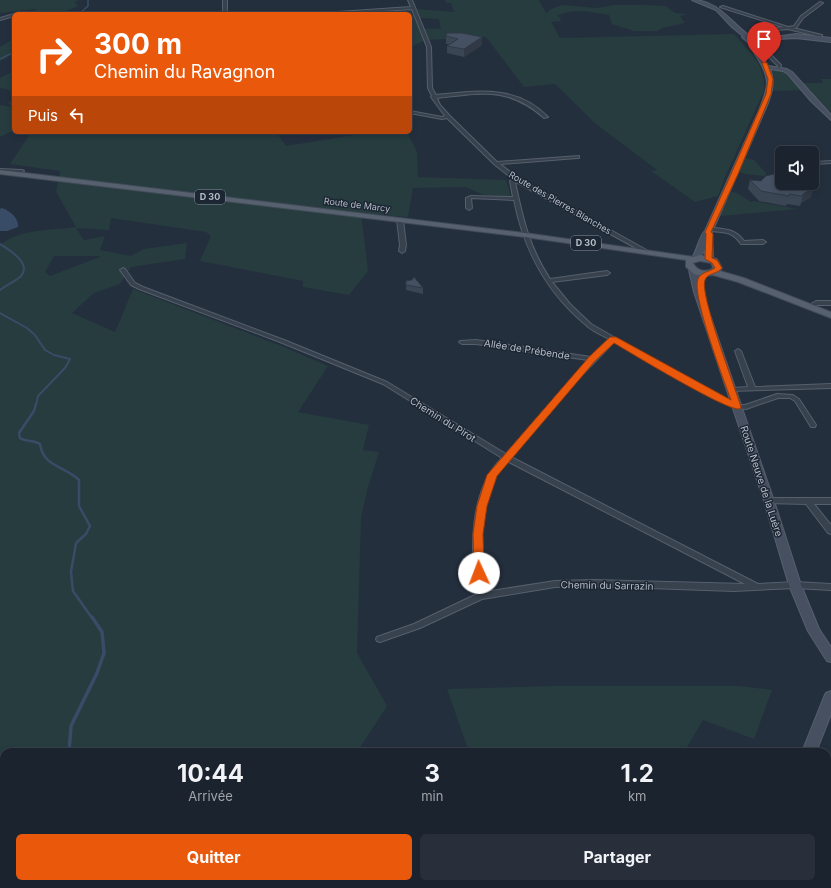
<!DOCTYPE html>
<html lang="fr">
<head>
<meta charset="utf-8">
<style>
  :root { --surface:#1b232e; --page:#282f3a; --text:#f1f3f6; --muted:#a0a4aa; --line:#39404a; --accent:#ea580c }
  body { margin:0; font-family:Inter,sans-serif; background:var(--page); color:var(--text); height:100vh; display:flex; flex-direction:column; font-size:15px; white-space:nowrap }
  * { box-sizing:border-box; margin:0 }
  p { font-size:13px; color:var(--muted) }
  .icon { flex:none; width:22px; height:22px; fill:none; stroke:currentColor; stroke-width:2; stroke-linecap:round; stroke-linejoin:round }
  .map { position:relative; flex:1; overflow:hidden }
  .panel { position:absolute; left:0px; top:748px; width:831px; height:140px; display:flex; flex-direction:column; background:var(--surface); border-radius:12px 12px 0 0; box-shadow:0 2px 6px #0003,0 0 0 1px var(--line) }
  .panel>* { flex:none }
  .guide { position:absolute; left:12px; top:12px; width:400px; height:122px; border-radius:6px; box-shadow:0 2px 6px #0003,0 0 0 1px var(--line); background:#ea580c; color:#fff; overflow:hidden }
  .controls { position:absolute; left:775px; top:146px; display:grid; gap:8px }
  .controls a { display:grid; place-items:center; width:44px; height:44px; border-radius:6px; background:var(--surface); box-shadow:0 2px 6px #0003,0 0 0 1px var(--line); font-size:20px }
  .pin { position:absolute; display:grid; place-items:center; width:34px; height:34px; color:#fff; margin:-41px -17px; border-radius:50% 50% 50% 0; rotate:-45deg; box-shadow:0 0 4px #0007 }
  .pin .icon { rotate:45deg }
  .me { position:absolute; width:44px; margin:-22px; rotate:358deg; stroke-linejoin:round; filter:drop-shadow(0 0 3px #0008) }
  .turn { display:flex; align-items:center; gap:14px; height:84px; padding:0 16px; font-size:18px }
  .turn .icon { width:52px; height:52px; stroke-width:2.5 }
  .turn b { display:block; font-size:28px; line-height:34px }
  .then { display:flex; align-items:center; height:38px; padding:0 16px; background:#0003; gap:8px; font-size:15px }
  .eta { display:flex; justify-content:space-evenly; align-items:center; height:68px; text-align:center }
  .eta b { font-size:24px; font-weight:700; line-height:28px }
  .cta { display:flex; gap:8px; margin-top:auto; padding:8px 16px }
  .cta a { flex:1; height:46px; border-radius:6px; background:var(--accent); color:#fff; font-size:16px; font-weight:700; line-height:46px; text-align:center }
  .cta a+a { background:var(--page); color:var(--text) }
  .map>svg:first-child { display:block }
</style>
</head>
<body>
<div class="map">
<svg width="831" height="888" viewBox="0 0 831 888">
  <rect width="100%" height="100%" fill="#242f3e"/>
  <g fill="#263c3f" fill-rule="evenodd">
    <path d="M0 0H80L74 2 78 6C66 12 53 14 39 14L35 9 0 13Z"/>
    <path d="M445 0H539L546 13 551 9 562 5 597 8 614 5H644L666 6 675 13 687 14 680 16 685 23 662 28 657 31H634L612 24 609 15C593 12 572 8 557 16L561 18 560 21 551 22 560 38 734 34C750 53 766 64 764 91L725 177 718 196 695 202 651 171 657 170 596 124 555 84 524 87 486 37 426 40 410 47V14H328L411 9 420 28 441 29 439 19 420 18 417 9 454 12 451 3H446Z"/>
    <polygon points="11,35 14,35 14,54 0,61 0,47 13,39"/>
    <polygon points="770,70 786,72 798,83 823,83 821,79 831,79 831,111 825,111 807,90 772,91 772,78"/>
    <polygon points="14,71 14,94 7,89 0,88 0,78"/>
    <polygon points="14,99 14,130 0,137 0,105 12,107 8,103"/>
    <path d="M30 132H276L286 146 372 132H407L417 152 418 177 506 180 511 197 484 195 465 187 413 188 408 217 361 213 368 271 349 295 303 287V281L200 261 211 236 206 232 111 218 109 230 76 228 84 240 105 236 100 250 131 256 144 249 187 243 185 259 131 267 120 284 94 293 72 313 115 332 133 289 284 347 328 366 298 412 369 425 363 450 379 452 368 487 361 518 357 653 387 706 357 752H4V884H618L616 888H0V245C22 228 49 231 76 227L56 192 60 171 10 164 30 134ZM54 256H100V257L50 276 45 272Z"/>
    <polygon points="745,158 754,160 766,173 765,176 746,174 739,172"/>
    <polygon points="731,192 737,193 751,202 753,201 798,209 720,216"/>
    <polygon points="554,686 740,686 772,690 754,739 703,720 684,752 469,752 447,689"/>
  </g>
  <path fill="#394c67" d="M2 208C10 211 19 218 18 227L7 231H0V209Z"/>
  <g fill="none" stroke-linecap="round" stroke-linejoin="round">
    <g stroke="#394c67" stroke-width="1.5">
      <polyline points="79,14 88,6 88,0"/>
      <polyline points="0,59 14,52"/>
    </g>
    <g stroke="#394c67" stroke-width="2">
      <path d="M0 244C9 250 32 263 21 276 15 282 6 285 0 290"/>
      <polyline points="0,313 27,328 35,335 45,350 54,355 70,359 65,368 38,396 36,405"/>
    </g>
    <path stroke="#394c67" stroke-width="2.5" d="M36 404 34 411 19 433 20 438C26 442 34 440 40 444 43 467 65 466 79 480V506L90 526 86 534 76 543 71 572 73 591 92 618"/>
    <g stroke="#394c67" stroke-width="3.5">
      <polyline points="69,752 71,726 97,673 104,653 102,632 92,617"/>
      <polyline points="123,884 124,888"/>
    </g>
    <defs>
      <g id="street">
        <rect x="223" y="0" width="4" height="14"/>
        <path d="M408 0H412L431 47 432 88 436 95C477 91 516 84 548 117L544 118C508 86 481 93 437 98L440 105 450 116 497 162 579 156V158H577L500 164 519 179 650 252 649 253H645L516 182H515C523 219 529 247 550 279L607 271 610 273 607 275 552 282 570 304 591 324 713 394 738 405H745L777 394 793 395 799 399 816 425 815 427H811L795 401 790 398H778L746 409 735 408 709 396 614 342 578 379 511 457 758 584 795 582 831 584V590L795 588 734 591 593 586 555 587 482 599 420 628 380 642 377 641 376 639 377 637 414 624 477 594C470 551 469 491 502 458L383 384 280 342 139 289 131 285 120 270 123 268 125 269 135 283 143 287 284 340 387 382 506 454 588 360 476 344H462L459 342 460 341 476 340 591 357 609 339C602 335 592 331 586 325 546 292 524 250 514 200L471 198 472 208 469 210 466 208V198L471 196 513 197 510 181 513 179 494 164 447 118 442 119 410 113V111L442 117 445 116 431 97 432 96 428 88 427 47 412 9 338 14H321L323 13 411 7ZM507 461 745 584 593 580 555 581 485 592C479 560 479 504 495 476 498 470 503 466 507 461Z"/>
        <polygon points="820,2 823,3 803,18 796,28 793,28 822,35 821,37 788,29 766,31 765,32 764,35 762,35 762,30 783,27 720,7 723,6 788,27 794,26 801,16"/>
        <polygon points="20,13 36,13 38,14 18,14"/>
        <polygon points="14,14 14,16 0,20 0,18"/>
        <polygon points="768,54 770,54 781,65 780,69 778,69 778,66 768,56"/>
        <polygon points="831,161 831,163 815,164 813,163 815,162"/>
        <polygon points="0,169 22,170 24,171 22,172 0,171"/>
        <polygon points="400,218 403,220 406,245 405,251 402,253 399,251 400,245 397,220"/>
        <path d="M714 228C727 229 736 230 744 241L763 240 766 242 763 244H741C732 231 726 233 712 231L711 230Z"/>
        <polygon points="816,301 831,301 831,305 817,305 809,309 806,307"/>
        <polygon points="738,349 741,351 755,387 831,384 831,388 730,391 729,390 732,388 748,387 735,351"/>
        <polygon points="769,498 831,498 831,504 814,504 831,525 831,534 828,533 806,504 766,503 765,501 766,499"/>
        <polygon points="789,884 802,884 803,888 790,888"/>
      </g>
      <g id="secondary">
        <path d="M692 0C717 0 729 20 747 34L760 32 775 37 796 34 831 38V42L796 38 778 39 777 42 768 45H756L759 52 768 66 787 69 792 72 831 115V120L811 101 788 74 783 71 770 69C775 81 772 92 768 103L712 232 713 259 709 261 705 259V249L699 260H696L692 258C697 251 700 234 705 231L758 113C768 89 772 80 757 57 754 53 753 49 751 46 749 42 745 40 742 37L743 36 732 27 716 10ZM753 35 764 36 773 40C765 44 755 43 748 37Z"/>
        <polygon points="690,268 696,268 697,270 702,292 774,501 801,585 819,629 831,647 831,662 827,661 808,631 789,585 764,501 694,292 689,270"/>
        <polygon points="831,691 831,714 816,752 802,752 824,697 826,693"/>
        <polygon points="748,884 764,884 763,888 747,888"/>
      </g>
      <path id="primary" d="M0 170 525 233 694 257 700 255 717 259 722 268 720 271 744 278 831 312V318L738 282 713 275 702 276 694 274 686 267V260L525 237 0 174ZM700 261 711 263 713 268C706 273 697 271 693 263Z"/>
    </defs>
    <use href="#street" stroke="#565f6c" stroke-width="2"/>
    <use href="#secondary" stroke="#565f6c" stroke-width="2"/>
    <use href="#primary" stroke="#414a57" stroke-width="2"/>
    <use href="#street" fill="#38414e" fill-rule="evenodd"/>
    <use href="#secondary" fill="#465061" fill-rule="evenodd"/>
    <use href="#primary" fill="#56606e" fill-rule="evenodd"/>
  </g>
  <g fill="#3b4654">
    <polygon points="446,36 482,37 482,45 464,57 447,53 447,46 449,44 446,44"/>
    <polygon points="750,180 801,186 811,197 801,203 800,206 787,204 786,206 759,201 748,189"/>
    <polygon points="406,281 423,288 423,294 406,290"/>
  </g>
  <g fill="#303945">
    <polygon points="482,37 482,45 464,57 464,49"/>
    <polygon points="814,188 811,197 801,203 803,194"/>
  </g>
  <g fill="#455162" stroke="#303945">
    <polygon points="447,33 462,33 482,37 464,49 447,46 458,39 446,36"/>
    <polygon points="774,174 782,175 782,183 802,183 801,186 814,188 803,194 802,196 789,194 789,196 761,191 750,180 761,181 766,176"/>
    <polygon points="414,277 423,288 406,285 406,281 412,280"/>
  </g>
  <path fill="#ea580c" stroke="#983908" d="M764 62 767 63 773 79 771 94 738 174 711 232 713 234 712 258 717 260 722 268C718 274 707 273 705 280 699 293 735 387 741 407L740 409C728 412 631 353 614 343L595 361 497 476 487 506 483 534 484 573 483 576H475L474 573 473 534 477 506 487 475 589 357 610 337H616L731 400C724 381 691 294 698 279 701 272 709 272 715 268L712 263 705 259 706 234 705 232 731 174 766 94 768 79 762 63Z"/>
  <g text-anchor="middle" stroke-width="3" stroke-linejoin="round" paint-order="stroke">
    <g fill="#1d2633" stroke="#878f9c" stroke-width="1">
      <rect x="195" y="190" width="30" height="14" rx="3"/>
      <rect x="571" y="236" width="30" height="14" rx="3"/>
    </g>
    <g font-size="9" font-weight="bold" fill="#b4bcc9">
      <text x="210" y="200">D 30</text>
      <text x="586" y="246">D 30</text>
    </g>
    <g font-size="9" fill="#b4bcc9" stroke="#1d2633">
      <text transform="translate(560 203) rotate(30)" y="3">Route des Pierres Blanches</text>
      <text transform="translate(357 205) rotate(7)" y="3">Route de Marcy</text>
    </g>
    <g font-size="10" fill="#b4bcc9" stroke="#1d2633">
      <text transform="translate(527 349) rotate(9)" y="4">Allée de Prébende</text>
      <text transform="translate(443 419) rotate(32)" y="4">Chemin du Pirot</text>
      <text transform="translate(762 481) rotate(72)" y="4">Route Neuve de la Luère</text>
      <text transform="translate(607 585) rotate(1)" y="4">Chemin du Sarrazin</text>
    </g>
  </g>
</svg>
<div class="controls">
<a><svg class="icon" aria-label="sound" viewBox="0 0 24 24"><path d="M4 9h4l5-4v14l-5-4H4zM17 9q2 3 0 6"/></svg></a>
</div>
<div class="pin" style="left:764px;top:63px;background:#d93025"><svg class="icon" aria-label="arrive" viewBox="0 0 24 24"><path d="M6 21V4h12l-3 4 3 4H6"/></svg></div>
<svg class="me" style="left:479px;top:573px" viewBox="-20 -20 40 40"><circle r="19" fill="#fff"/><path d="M0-13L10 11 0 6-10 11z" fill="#ea580c"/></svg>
<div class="guide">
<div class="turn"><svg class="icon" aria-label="right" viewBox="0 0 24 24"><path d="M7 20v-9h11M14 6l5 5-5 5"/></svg><div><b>300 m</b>Chemin du Ravagnon</div></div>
<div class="then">Puis<svg class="icon" aria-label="left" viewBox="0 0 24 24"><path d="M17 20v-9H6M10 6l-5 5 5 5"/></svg></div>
</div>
<section class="panel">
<div class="eta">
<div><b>10:44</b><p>Arrivée</p></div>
<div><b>3</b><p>min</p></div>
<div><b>1.2</b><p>km</p></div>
</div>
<div class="cta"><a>Quitter</a><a>Partager</a></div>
</section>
</div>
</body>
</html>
